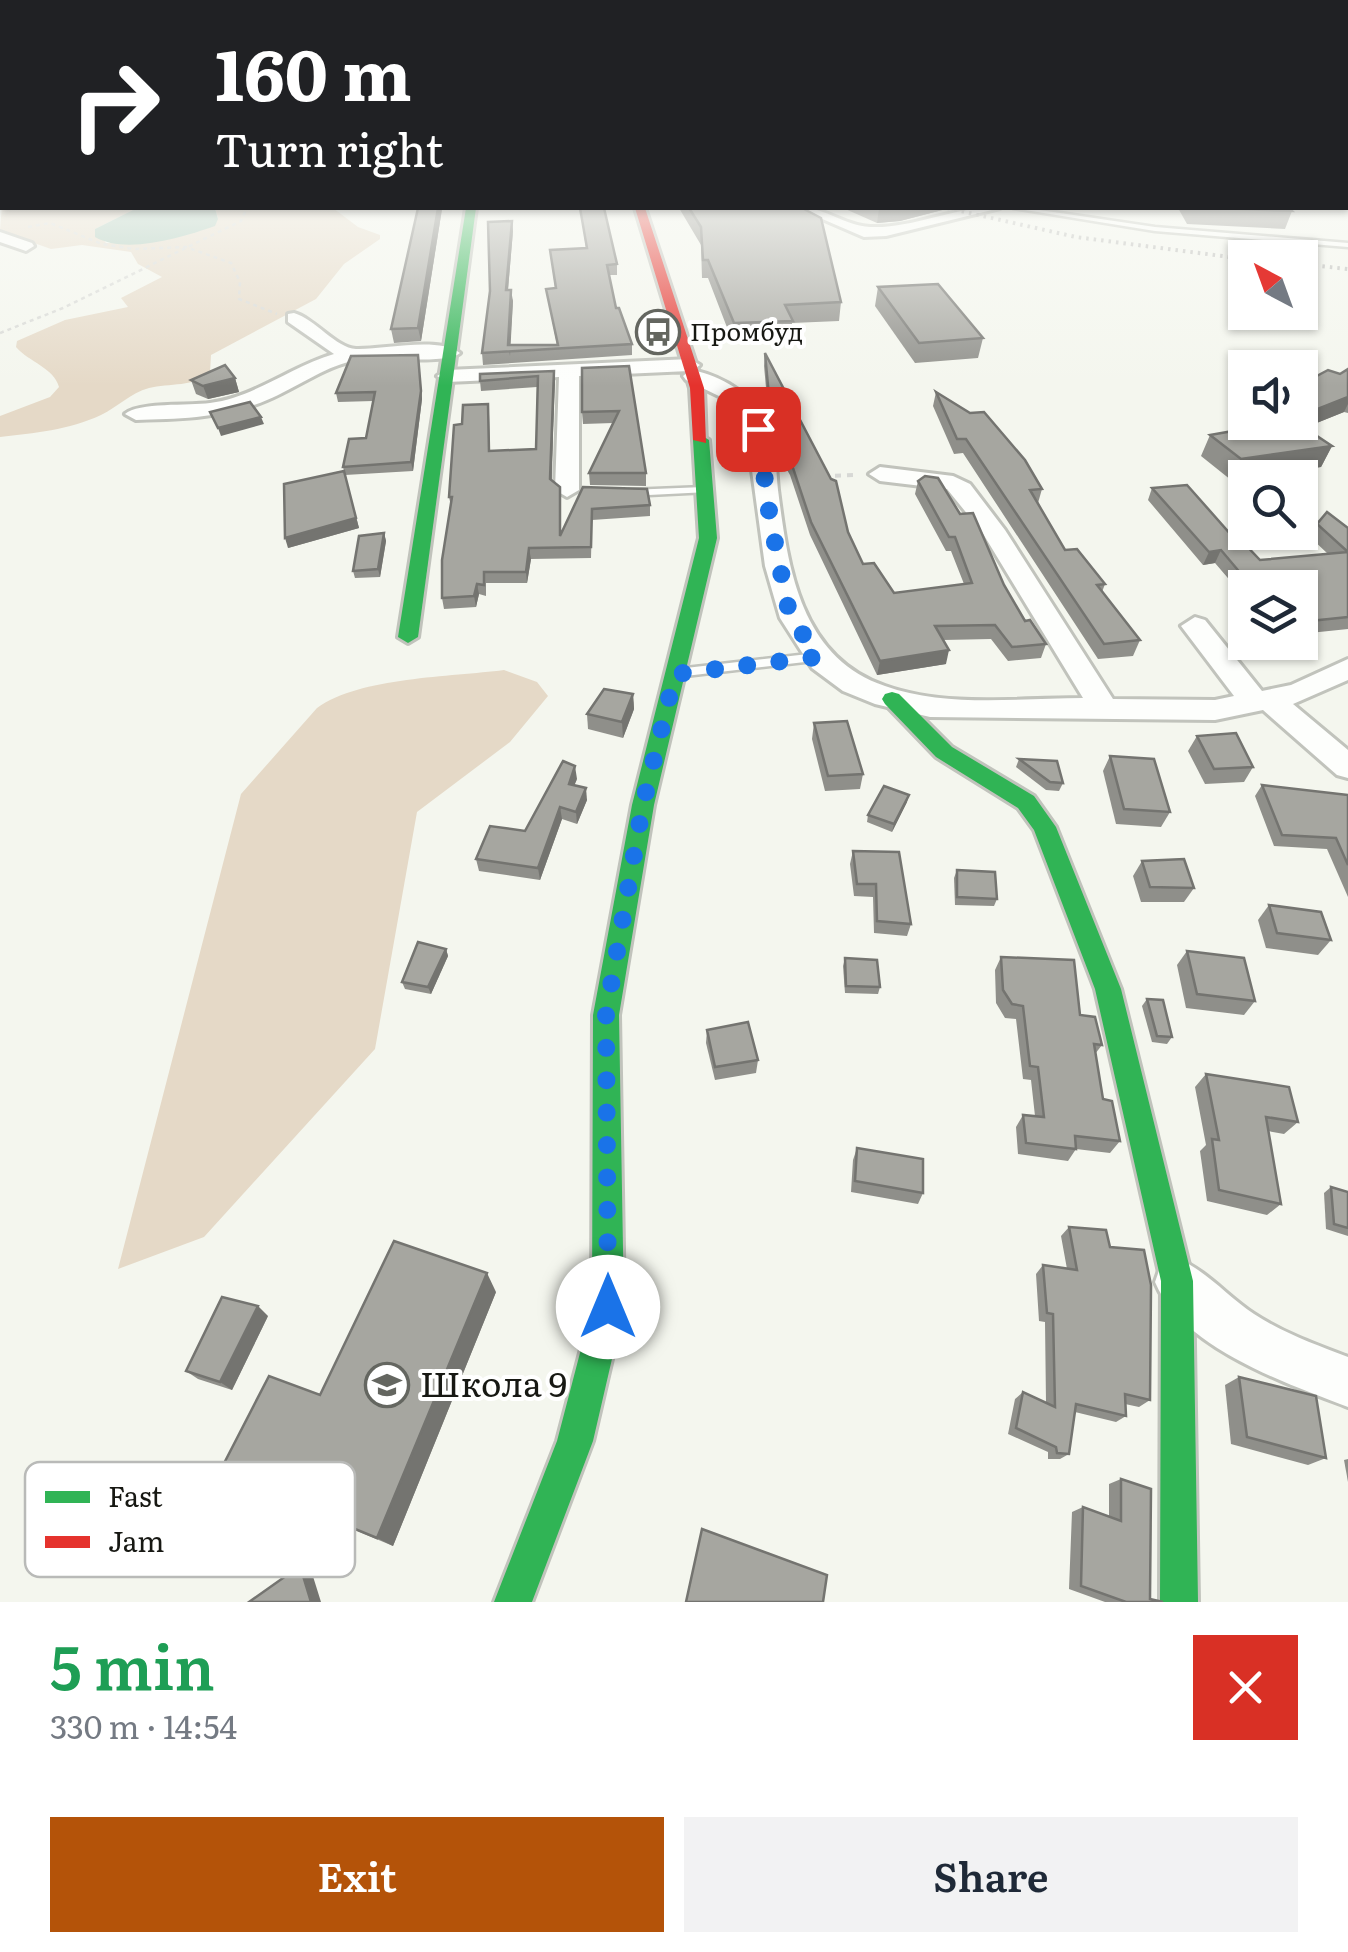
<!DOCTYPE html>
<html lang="en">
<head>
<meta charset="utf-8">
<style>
  :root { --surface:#fff; --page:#f2f2f3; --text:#1f2937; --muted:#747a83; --accent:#b45309 }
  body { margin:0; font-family:Literata,serif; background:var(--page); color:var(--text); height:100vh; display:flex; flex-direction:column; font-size:38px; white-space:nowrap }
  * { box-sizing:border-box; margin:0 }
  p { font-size:32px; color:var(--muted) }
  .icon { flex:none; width:55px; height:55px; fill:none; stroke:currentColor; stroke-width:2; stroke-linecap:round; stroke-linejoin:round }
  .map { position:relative; height:1602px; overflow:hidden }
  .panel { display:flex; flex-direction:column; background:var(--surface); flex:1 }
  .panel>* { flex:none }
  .guide { position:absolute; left:0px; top:0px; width:1350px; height:210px; box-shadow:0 2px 8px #0004; background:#202124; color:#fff; overflow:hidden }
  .needle { width:65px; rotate:319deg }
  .controls { position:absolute; left:1228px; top:240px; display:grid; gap:20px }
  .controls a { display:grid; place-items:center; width:90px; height:90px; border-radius:0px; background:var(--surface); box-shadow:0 2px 8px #0004; font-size:50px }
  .pin { position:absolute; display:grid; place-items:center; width:85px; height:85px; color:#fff; margin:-42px; border-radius:20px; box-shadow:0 5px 15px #0006 }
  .me { position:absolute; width:110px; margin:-55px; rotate:0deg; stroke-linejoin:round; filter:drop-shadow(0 0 8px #0008) }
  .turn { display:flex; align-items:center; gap:35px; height:210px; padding:0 50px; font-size:45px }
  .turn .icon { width:130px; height:130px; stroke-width:2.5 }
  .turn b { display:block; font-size:70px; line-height:85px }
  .round { display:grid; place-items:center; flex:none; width:105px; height:105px; border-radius:0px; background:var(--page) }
  .head { display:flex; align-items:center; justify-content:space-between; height:170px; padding:0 50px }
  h1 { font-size:60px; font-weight:600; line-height:75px; color:#1e9e55 }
  .cta { display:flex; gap:20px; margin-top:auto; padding:20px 50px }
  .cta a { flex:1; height:115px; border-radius:0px; background:var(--accent); color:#fff; font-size:40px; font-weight:600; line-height:115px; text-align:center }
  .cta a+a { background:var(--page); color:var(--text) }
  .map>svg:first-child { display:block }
</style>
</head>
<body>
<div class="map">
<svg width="1348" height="1602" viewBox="0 0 1348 1602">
  <rect width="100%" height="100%" fill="#f4f6ee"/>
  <g fill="#e5d9c7">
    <path d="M2 203V208H137L95 229 106 243C144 243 187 242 218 218L215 208H333L358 227 380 235V239L344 264 316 299 211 355 210 373C195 387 169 383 149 388 130 393 118 407 101 415 69 430 34 433 0 437V416L50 397 59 387C54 368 29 362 16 347L17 341 65 320 128 307 121 298 162 277 138 264 131 252 82 245 51 249 0 231Z"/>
    <path d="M504 670 537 682 548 696 510 742 417 812 375 1049 204 1237 118 1269 241 794 317 708C360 677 451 677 504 670Z"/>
  </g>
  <path fill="#a5c6b7" d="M137 208H215L218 219 215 226C183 237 126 255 95 237V229Z"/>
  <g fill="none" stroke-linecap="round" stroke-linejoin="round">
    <defs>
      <g id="lane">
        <polygon points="2,170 2,174 0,175 0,171"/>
        <polygon points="1013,208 1026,208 1155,227 1348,243 1348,247 1155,231"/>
        <polygon points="704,487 708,488 708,492 629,496 624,493 629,490"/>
        <polygon points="817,653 822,654 824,657 822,660 677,677 670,673 677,669"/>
      </g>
      <g id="street">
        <path d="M797 208C824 206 844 226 870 227 914 229 956 205 1000 208L886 236 864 237Z"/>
        <polygon points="0,232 32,243 34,246 26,251 0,242"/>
        <path d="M294 313C315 319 336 348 356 349 383 350 438 336 460 353 446 365 377 356 352 361 322 368 296 388 267 400 225 418 180 419 136 420L125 414C138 402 189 406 210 403 255 397 290 367 334 354L288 322V314Z"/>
        <path d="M690 359 700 365 693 370C726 378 756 396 769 429 776 448 776 470 778 490 788 568 800 657 885 686 946 708 1020 698 1083 698L982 532 947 489 880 481 869 474 880 467 953 476 970 484 1005 530 1113 699 1215 700 1234 696 1181 626 1195 617 1205 620 1262 691 1291 685 1348 659V680L1293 704 1348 750V778L1337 775 1263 710 1215 720 930 717 875 704 843 691 812 668 780 618 765 566 746 426 723 398 686 380 683 376 689 371 579 376V490L567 497 555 490 559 377 447 382 437 376 447 370Z"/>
        <path d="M1178 1259C1207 1271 1228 1297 1254 1314 1283 1333 1316 1345 1348 1357V1407C1286 1383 1182 1348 1155 1282L1161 1265Z"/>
      </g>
      <g id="fast">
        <polygon points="466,208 476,208 418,637 408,643 398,637"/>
        <polygon points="701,435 709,440 717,538 654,805 619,1015 624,1307 593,1441 532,1602 494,1602 557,1441 592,1307 593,1015 632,805 699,538 693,440"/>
        <polygon points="892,692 899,694 952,747 1034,796 1056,827 1121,989 1193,1281 1198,1602 1160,1602 1161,1281 1095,989 1034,830 1018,808 936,757 885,704 882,699 885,694"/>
      </g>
      <polygon id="jam" points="635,208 645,208 704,388 706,443 693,440 690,388"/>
    </defs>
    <use href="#lane" stroke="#c1c3bc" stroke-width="5"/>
    <use href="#street" stroke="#c1c3bc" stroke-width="6"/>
    <use href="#fast" stroke="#c1c3bc" stroke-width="6"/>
    <use href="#jam" stroke="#c1c3bc" stroke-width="6"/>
    <g stroke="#d7d8d5" stroke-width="2.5" stroke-dasharray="4 4" stroke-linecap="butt">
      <polyline points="28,227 50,223 102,244 134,249 186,247 231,263 240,282 239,299 277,314"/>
      <polyline points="0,333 63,308 241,221 247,208"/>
    </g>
    <polyline stroke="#d7d8d5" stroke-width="4" stroke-dasharray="6 6" stroke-linecap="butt" points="823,476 857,475"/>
    <use href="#lane" fill="#fdfefc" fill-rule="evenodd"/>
    <use href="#street" fill="#fdfefc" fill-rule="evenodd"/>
    <use href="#fast" fill="#30b455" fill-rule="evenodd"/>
    <use href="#jam" fill="#e5322d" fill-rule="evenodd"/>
    <g stroke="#b6b6b4" stroke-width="4" stroke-dasharray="2.5 5" stroke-linecap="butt">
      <polyline points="947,208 1076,237 1245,259"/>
      <polyline points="1300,264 1348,269"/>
    </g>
  </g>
  <g fill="#8f8f8a">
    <polygon points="418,208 442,208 442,209 421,341 394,343 391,329"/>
    <polygon points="580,208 604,208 617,264 617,275 609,275 616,308 632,344 632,355 483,365 482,353 513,231 508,290 513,301 510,345 557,345 546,289 555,288 550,250 586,248"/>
    <polygon points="679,208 802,208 841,302 839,321 792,323 791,340 733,343 708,278 702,278 701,245"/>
    <polygon points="843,208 950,208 900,221 877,223"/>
    <polygon points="1178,208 1289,208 1292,211 1285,229 1187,224"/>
    <polygon points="878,287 983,338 978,358 915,363 875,306"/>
    <polygon points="765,353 863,564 894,593 964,584 951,551 946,551 915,494 918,481 1004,585 1025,621 1046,644 1041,658 1008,661 991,639 943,640 946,664 877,675 810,535 790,475 779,456 769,420 764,366"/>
    <polygon points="418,355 422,399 413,471 345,475 359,528 288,548 344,471 343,467 366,438 373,401 338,402 336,393"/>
    <polygon points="629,366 646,473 646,486 590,485 589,473 613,423 583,424 582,412"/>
    <polygon points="1348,369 1348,413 1344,412 1304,428 1332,446 1321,467 1231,480 1201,456 1210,435 1260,427 1254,424 1255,422 1300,422 1340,374"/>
    <polygon points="554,371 552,480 561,498 561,533 583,487 650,505 650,516 592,520 591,558 531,559 527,583 486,583 486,596 479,594 476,607 444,609 442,598 451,506 449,497 462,424 489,414 490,451 536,449 537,387 481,391 480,381"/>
    <polygon points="235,378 239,392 208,399 196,394 191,380"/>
    <polygon points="936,392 1042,489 1038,503 1065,550 1105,584 1102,592 1140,640 1133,656 1098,659 963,453 954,454 933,406"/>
    <polygon points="1152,488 1233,537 1260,560 1328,554 1310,537 1317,524 1348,528 1348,629 1300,634 1300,588 1245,588 1245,598 1215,563 1203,565 1148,500"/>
    <polygon points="384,533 386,541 380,577 355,578 353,571"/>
    <polygon points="633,694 634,709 623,738 588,729 587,714"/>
    <polygon points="814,723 863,774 860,789 825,791 812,739"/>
    <polygon points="1197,736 1253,767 1244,782 1205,784 1188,751"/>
    <polygon points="1110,756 1170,812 1161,827 1116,824 1103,771"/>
    <polygon points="1019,759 1063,783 1059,791 1046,790 1016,767"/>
    <polygon points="577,779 574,785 587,800 577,824 562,819 540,880 479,871 476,859 525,831"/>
    <polygon points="1262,785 1348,795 1348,897 1327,849 1274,846 1255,796"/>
    <polygon points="907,802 892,832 867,822 868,815"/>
    <polygon points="853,851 911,924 907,936 874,933 873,897 854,896 850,864"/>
    <polygon points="1142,861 1194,888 1184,902 1141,902 1133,876"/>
    <polygon points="957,870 997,899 994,906 955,905 954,878"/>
    <polygon points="1269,905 1331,940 1318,955 1266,948 1258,920"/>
    <polygon points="446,949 448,956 431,994 405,989 402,982"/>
    <polygon points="1187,951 1255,1001 1244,1015 1186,1008 1177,965"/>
    <polygon points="1001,957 1080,1015 1102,1045 1095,1054 1103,1099 1120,1141 1110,1153 1076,1149 1068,1161 1018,1154 1016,1127 1023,1115 1035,1116 1031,1080 1023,1079 1016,1019 1005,1018 996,1003 995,970"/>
    <polygon points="845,958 880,987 878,994 845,993 843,966"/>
    <polygon points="1147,999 1172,1037 1167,1044 1152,1042 1142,1006"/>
    <polygon points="707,1030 758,1060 756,1073 715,1080 706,1043"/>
    <polygon points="1206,1074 1298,1122 1284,1134 1268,1131 1281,1204 1267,1215 1207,1201 1200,1151 1206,1145 1195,1087"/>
    <polygon points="857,1148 923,1193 918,1204 851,1192 853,1160"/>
    <polygon points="1331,1187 1348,1192 1348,1236 1326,1229 1324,1193"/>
    <polygon points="1069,1227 1150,1400 1139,1407 1125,1404 1126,1416 1116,1422 1075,1412 1069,1454 1060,1459 1048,1459 1048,1452 1008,1434 1015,1399 1023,1392 1046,1403 1045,1322 1039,1321 1036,1274 1043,1265 1067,1269 1061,1236"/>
    <polygon points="496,1292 393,1546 219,1473 320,1395"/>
    <polygon points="268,1316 232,1390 198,1379 186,1371"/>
    <polygon points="1239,1377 1326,1458 1308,1465 1231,1444 1225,1385"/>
    <polygon points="1348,1459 1348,1482 1344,1460"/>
    <polygon points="1121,1479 1150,1599 1163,1602 1105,1602 1069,1589 1072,1512 1083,1507 1109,1516 1109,1484"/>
  </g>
  <g fill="#747470">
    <polygon points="438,208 442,208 442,209 421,341 418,328"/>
    <polygon points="895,208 950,208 900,221 877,223 879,209"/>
    <polygon points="512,221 513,231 507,301 506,290"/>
    <polygon points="511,290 513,301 510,356 508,345"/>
    <polygon points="418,355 422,399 413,471 411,462"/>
    <polygon points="554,371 555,381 551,490 550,479"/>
    <polygon points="235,378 239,392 208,399 203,386"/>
    <polygon points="1348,397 1348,404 1344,412 1282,437 1289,422 1300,422 1300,416"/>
    <polygon points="261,417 264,424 221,436 218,428"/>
    <polygon points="1332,446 1321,467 1231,480 1241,459"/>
    <polygon points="344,471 359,528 288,548 285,538"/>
    <polygon points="384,533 386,541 380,577 378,569"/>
    <polygon points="529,548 531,559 527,583 526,572"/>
    <polygon points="1221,550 1215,563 1203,565 1209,552"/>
    <polygon points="477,584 479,594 476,607 474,596"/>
    <polygon points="949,650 946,664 877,675 880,661"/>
    <polygon points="633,694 634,709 623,738 622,722"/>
    <polygon points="575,766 577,779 570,796 569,784"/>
    <polygon points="586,788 587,800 577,824 576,812"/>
    <polygon points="909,795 907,802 892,832 894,824"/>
    <polygon points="560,807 562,819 540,880 538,868"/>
    <polygon points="446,949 448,956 431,994 428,987"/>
    <polygon points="487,1273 496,1292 393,1546 377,1538"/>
    <polygon points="258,1306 268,1316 232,1390 220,1382"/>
    <polygon points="300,1566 311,1570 321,1602 311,1602"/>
  </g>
  <g fill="#a6a6a0" stroke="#747470" stroke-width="2.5">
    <polygon points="418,208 438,208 418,328 391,329"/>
    <polygon points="580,208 604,208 617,264 607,265 616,308 619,308 632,344 482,353 490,291 488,222 512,221 506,290 511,290 508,345 558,345 546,289 556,288 550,250 587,248"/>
    <polygon points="689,208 802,208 821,218 841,302 785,305 793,321 734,323 708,260 703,260 701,227"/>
    <polygon points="1214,208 1289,208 1292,211"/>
    <polygon points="938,284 983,338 919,343 878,287"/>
    <polygon points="765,353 831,479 836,481 848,532 863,564 874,563 894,593 972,583 955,537 949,537 918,481 925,476 938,478 960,514 973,513 1004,585 1025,621 1030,620 1046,644 1012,647 995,625 935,626 949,650 880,661 811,522 791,462 780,443 770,407"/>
    <polygon points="418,355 421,391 411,462 343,467 349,439 366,438 375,392 336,393 351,356"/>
    <polygon points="225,365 235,378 203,386 191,380"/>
    <polygon points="629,366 646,473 589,473 619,411 582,412 582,368"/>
    <polygon points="1348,369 1348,397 1300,416 1300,385 1328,370 1340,374"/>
    <polygon points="554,371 550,479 560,487 560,536 583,487 647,489 650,505 592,509 591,547 529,548 526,572 484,572 484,585 477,584 474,596 442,598 442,560 452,497 449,497 454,425 462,424 463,405 488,404 489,451 536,449 538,376 480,381 480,374"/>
    <polygon points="936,392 970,413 984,412 1025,460 1042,489 1030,490 1065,550 1077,549 1105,584 1097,585 1140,640 1104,644 966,439 957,439"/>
    <polygon points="250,402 261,417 218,428 210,412"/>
    <polygon points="1284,422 1296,422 1332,446 1241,459 1210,435"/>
    <polygon points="344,471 356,518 285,538 284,484"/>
    <polygon points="1187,485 1233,537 1238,537 1260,560 1348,552 1317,524 1327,512 1348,528 1348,617 1300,622 1300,588 1253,588 1221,550 1209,552 1152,488"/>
    <polygon points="384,533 378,569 353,571 359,536"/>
    <polygon points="604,689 633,694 622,722 587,714"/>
    <polygon points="847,721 863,774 828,776 814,723"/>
    <polygon points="1236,733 1253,767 1214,769 1197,736"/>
    <polygon points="1110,756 1154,759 1170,812 1124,809"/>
    <polygon points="1019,759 1057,761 1063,783 1050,782"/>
    <polygon points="563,761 575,766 569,784 586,788 576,812 560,807 538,868 476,859 490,826 525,831"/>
    <polygon points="1262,785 1348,795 1348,865 1336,838 1282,835"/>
    <polygon points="884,786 909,795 894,824 868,815"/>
    <polygon points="853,851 899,852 911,924 877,921 876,884 857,884"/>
    <polygon points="1184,859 1194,888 1150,887 1142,861"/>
    <polygon points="957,870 995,872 997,899 957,897"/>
    <polygon points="1269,905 1321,912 1331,940 1277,933"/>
    <polygon points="418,942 446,949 428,987 402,982"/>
    <polygon points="1187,951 1244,958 1255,1001 1197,994"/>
    <polygon points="1001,957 1074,960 1080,1015 1095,1017 1102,1045 1094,1044 1103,1099 1112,1101 1120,1141 1075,1136 1076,1149 1026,1143 1023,1115 1044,1117 1038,1067 1030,1066 1023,1006 1012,1004 1003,990"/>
    <polygon points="845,958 877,960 880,987 846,986"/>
    <polygon points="1147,999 1163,1000 1172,1037 1157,1036"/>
    <polygon points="748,1022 758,1060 715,1067 707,1030"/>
    <polygon points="1206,1074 1289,1087 1298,1122 1266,1117 1281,1204 1219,1190 1212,1139 1219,1140"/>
    <polygon points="857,1148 923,1159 923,1193 855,1181"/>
    <polygon points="1331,1187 1348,1192 1348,1228 1334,1224"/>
    <polygon points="1069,1227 1106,1230 1110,1247 1144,1250 1151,1285 1150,1400 1125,1394 1126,1416 1076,1404 1069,1454 1057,1453 1056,1447 1016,1428 1023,1392 1055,1407 1053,1314 1047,1313 1043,1265 1077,1270"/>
    <polygon points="394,1241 487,1273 377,1538 219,1473 269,1376 320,1395"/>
    <polygon points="222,1297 258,1306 220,1382 186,1371"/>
    <polygon points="1239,1377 1316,1396 1326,1458 1247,1437"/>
    <polygon points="1121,1479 1151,1489 1150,1599 1163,1602 1126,1602 1081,1586 1083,1507 1121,1521"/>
    <polygon points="702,1529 827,1575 823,1602 686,1602"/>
    <polygon points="300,1566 311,1602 249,1602"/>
  </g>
  <linearGradient id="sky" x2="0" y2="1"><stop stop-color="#8dbbd4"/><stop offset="0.42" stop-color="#fafbf7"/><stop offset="1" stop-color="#fafbf7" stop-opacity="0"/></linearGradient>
  <rect width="1348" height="386" fill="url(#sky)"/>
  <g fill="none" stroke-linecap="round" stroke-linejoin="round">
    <polyline stroke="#1a73e8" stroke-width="18" stroke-dasharray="0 32.4" points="608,1307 606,1014 643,804 675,674 817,657 789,612 770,518 758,429"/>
  </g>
  <defs>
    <symbol id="bus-ring" viewBox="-11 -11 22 22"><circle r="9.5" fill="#fff" stroke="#646660" stroke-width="1.5"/><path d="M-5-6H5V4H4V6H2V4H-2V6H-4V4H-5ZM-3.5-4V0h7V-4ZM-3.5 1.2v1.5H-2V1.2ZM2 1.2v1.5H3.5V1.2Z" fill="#646660"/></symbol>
    <symbol id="school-ring" viewBox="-11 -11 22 22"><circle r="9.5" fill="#fff" stroke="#646660" stroke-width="1.5"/><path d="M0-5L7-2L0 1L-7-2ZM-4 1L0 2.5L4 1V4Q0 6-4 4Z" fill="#646660"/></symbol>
  </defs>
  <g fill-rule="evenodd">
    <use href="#bus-ring" x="633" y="307" width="50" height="50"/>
    <use href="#school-ring" x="362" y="1360" width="50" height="50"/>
  </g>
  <g text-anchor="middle" stroke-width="8" stroke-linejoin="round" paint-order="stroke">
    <g font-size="25" fill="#171813" stroke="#fff" text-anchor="start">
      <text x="690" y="341">Промбуд</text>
    </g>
    <g font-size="35" fill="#171813" stroke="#fff" text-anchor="start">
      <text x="420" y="1397">Школа 9</text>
    </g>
  </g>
  <rect x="25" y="1462" width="330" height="115" rx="15" fill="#fff" stroke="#b9bab8" stroke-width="2.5"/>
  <rect x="45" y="1491" width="45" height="12" fill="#30b455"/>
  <rect x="45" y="1536" width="45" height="12" fill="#e5322d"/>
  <g font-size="28" fill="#171813">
    <text x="108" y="1507">Fast</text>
    <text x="108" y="1552">Jam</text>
  </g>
</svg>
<div class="controls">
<a><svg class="needle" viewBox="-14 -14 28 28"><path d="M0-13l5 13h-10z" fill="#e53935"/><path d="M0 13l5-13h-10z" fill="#747a83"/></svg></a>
<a><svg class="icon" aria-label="sound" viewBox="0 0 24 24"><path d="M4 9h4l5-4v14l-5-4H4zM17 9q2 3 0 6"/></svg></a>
<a><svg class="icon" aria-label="search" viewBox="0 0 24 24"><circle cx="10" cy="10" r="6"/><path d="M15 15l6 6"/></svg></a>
<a><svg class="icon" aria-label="layers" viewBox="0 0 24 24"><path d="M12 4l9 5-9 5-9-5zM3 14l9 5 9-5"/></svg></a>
</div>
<div class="pin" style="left:758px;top:429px;background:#d93025"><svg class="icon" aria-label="arrive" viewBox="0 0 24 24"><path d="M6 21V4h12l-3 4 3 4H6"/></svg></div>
<svg class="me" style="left:608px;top:1307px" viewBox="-20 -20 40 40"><circle r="19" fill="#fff"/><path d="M0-13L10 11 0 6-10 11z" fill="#1a73e8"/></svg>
<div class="guide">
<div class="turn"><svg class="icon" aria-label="right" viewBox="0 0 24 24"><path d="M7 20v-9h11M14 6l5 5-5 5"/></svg><div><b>160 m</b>Turn right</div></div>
</div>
</div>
<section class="panel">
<div class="head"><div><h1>5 min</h1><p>330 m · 14:54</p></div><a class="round" style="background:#d93025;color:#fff"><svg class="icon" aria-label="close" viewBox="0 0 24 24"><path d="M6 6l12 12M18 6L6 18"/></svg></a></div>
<div class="cta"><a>Exit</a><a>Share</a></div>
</section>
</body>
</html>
